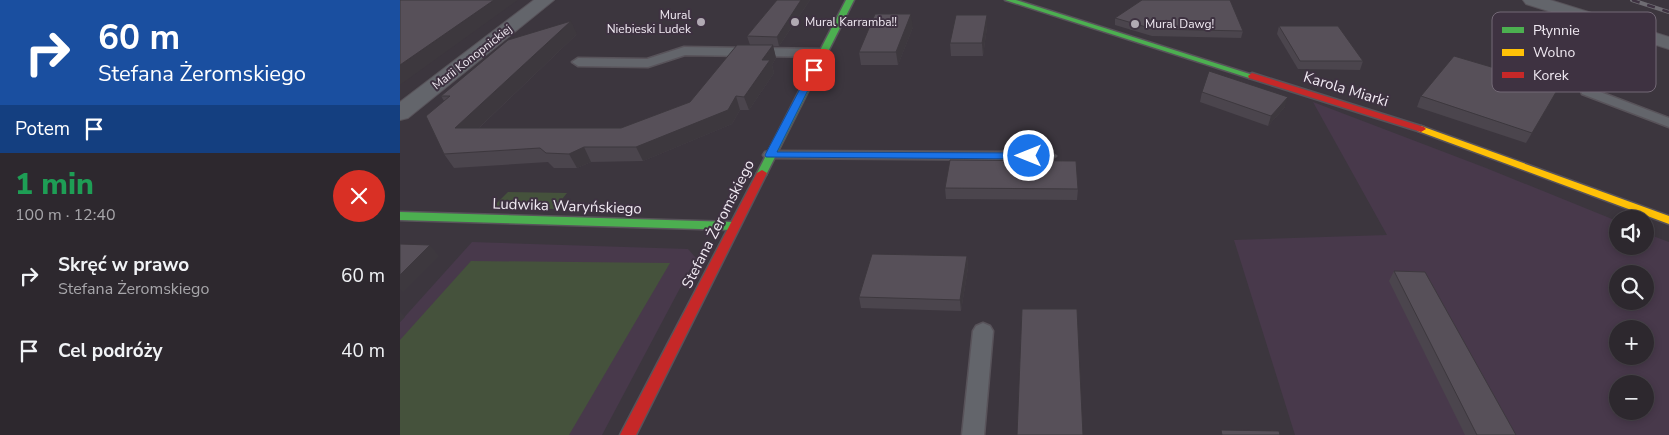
<!DOCTYPE html>
<html lang="pl">
<head>
<meta charset="utf-8">
<style>
  :root { --surface:#2d282e; --page:#39343a; --text:#f1f3f6; --muted:#a7a6aa; --line:#48444a }
  body { margin:0; font-family:"Nunito Sans",sans-serif; background:var(--page); color:var(--text); height:100vh; display:flex; flex-direction:column; font-size:19px; white-space:nowrap }
  * { box-sizing:border-box; margin:0 }
  p { font-size:16px; color:var(--muted) }
  .icon { flex:none; width:28px; height:28px; fill:none; stroke:currentColor; stroke-width:2; stroke-linecap:round; stroke-linejoin:round }
  .map { position:relative; flex:1; overflow:hidden }
  .side { display:flex; flex-direction:column; background:var(--surface); width:400px }
  .side>* { flex:none }
  .hud { background:#1a4fa0; color:#fff; overflow:hidden }
  .tools { position:absolute; left:1209px; top:210px; display:grid; gap:10px }
  .tools a { display:grid; place-items:center; width:45px; height:45px; border-radius:50%; background:var(--surface); box-shadow:0 2px 8px #0003,0 0 0 1px var(--line); font-size:25px }
  .pin { position:absolute; display:grid; place-items:center; width:42px; height:42px; color:#fff; margin:-21px; border-radius:10px; box-shadow:0 2px 8px #0006 }
  .me { position:absolute; width:55px; margin:-28px; rotate:270deg; stroke-linejoin:round; filter:drop-shadow(0 0 4px #0008) }
  .turn { display:flex; align-items:center; gap:18px; height:105px; padding:0 15px; font-size:22px }
  .turn .icon { width:65px; height:65px; stroke-width:2.5 }
  .turn b { display:block; font-size:35px; line-height:42px }
  .then { display:flex; align-items:center; height:48px; padding:0 15px; background:#0003; gap:10px; font-size:19px }
  .round { display:grid; place-items:center; flex:none; width:52px; height:52px; border-radius:26px; background:var(--page) }
  .head { display:flex; align-items:center; justify-content:space-between; height:85px; padding:0 15px }
  h1 { font-size:30px; font-weight:800; line-height:38px; color:#1e9e55 }
  ul { padding:0; list-style:none }
  li { display:flex; align-items:center; gap:15px; height:75px; padding:0 15px }
  li div { flex:1 }
  li b { display:block; font-size:19px }
  li em { font-style:normal }
  main { display:flex; flex:1; min-height:0 }
  .map>svg:first-child { display:block }
</style>
</head>
<body>
<main>
<section class="side">
<div class="hud">
<div class="turn"><svg class="icon" aria-label="right" viewBox="0 0 24 24"><path d="M7 20v-9h11M14 6l5 5-5 5"/></svg><div><b>60 m</b>Stefana Żeromskiego</div></div>
<div class="then">Potem<svg class="icon" aria-label="arrive" viewBox="0 0 24 24"><path d="M6 21V4h12l-3 4 3 4H6"/></svg></div>
</div>
<div class="head"><div><h1>1 min</h1><p>100 m · 12:40</p></div><a class="round" style="background:#d93025;color:#fff"><svg class="icon" aria-label="close" viewBox="0 0 24 24"><path d="M6 6l12 12M18 6L6 18"/></svg></a></div>
<ul>
<li><svg class="icon" aria-label="right" viewBox="0 0 24 24"><path d="M7 20v-9h11M14 6l5 5-5 5"/></svg><div><b>Skręć w prawo</b><p>Stefana Żeromskiego</p></div><em>60 m</em></li>
<li><svg class="icon" aria-label="arrive" viewBox="0 0 24 24"><path d="M6 21V4h12l-3 4 3 4H6"/></svg><div><b>Cel podróży</b></div><em>40 m</em></li>
</ul>
</section>
<div class="map">
<svg width="1269" height="435" viewBox="0 0 1269 435">
  <rect width="100%" height="100%" fill="#3c363e"/>
  <g fill="#48394b" fill-rule="evenodd">
    <path d="M913 102 1086 168 1217 221 1218 246H1245V233L1269 242V435H895L834 240 987 235ZM1218 274H1245V301H1218ZM1218 329H1245V356H1218ZM1218 384H1245V411H1218Z"/>
    <polygon points="72,242 288,249 296,258 202,435 0,435 0,322"/>
  </g>
  <g fill="#45523c">
    <polygon points="108,192 167,193 154,209 93,207"/>
    <polygon points="71,261 270,263 169,435 0,435 0,340"/>
  </g>
  <g fill="none" stroke-linecap="round" stroke-linejoin="round">
    <defs>
      <g id="lane">
        <polygon points="284,47 423,49 429,53 423,57 285,55 248,67 178,66 172,62 178,58 247,59"/>
        <polygon points="1187,87 1269,118 1269,127 1182,94 1181,91 1182,88"/>
        <polygon points="370,151 649,152 656,156 649,160 365,158 363,155 365,152"/>
        <polygon points="583,323 590,326 593,331 584,435 562,435 573,331 576,326"/>
      </g>
      <g id="street">
        <polygon points="134,0 154,0 8,118 0,120 0,102"/>
        <polygon points="1123,0 1150,0 1269,37 1269,49 1126,4"/>
      </g>
      <g id="fast">
        <polygon points="446,0 454,0 367,173 366,175 358,175 357,173"/>
        <polygon points="605,0 616,0 856,76 855,78 849,78"/>
        <polygon points="0,212 333,222 339,226 333,230 0,220"/>
      </g>
      <polygon id="slow" points="1021,126 1269,216 1269,224 1018,131 1016,129"/>
      <g id="jam">
        <polygon points="852,73 1024,127 1026,129 1021,132 1018,131 849,78 848,76"/>
        <polygon points="362,170 367,173 236,435 220,435 357,173"/>
      </g>
    </defs>
    <use href="#lane" stroke="#58535a" stroke-width="3"/>
    <use href="#street" stroke="#58535a" stroke-width="2"/>
    <use href="#fast" stroke="#58535a" stroke-width="3"/>
    <use href="#slow" stroke="#58535a" stroke-width="3"/>
    <use href="#jam" stroke="#58535a" stroke-width="3"/>
    <use href="#lane" fill="#63656b" fill-rule="evenodd"/>
    <use href="#street" fill="#63656b" fill-rule="evenodd"/>
    <use href="#fast" fill="#4caf50" fill-rule="evenodd"/>
    <use href="#slow" fill="#ffc107" fill-rule="evenodd"/>
    <use href="#jam" fill="#c62828" fill-rule="evenodd"/>
    <defs>
      <polyline id="rail" points="1232,0 1269,12"/>
    </defs>
    <use href="#rail" stroke="#6f6d73" stroke-width="4"/>
    <use href="#rail" stroke="#3e3241" stroke-width="2.5" stroke-dasharray="8" stroke-linecap="butt"/>
  </g>
  <g fill="#4b454d">
    <polygon points="377,0 410,0 379,46 373,46 376,58 372,65 374,73 349,110 340,110 332,124 243,161 191,162 177,168 154,168 148,162 54,168 44,154 44,101 41,96 177,34 79,128 221,128 290,102 350,45 347,36"/>
    <polygon points="715,18 843,31 841,38 752,36 715,25"/>
    <polygon points="879,26 963,61 960,70 898,69 877,34"/>
    <polygon points="513,27 498,65 461,65 459,52"/>
    <polygon points="587,27 583,56 551,56 550,43"/>
    <polygon points="1159,87 1126,143 1017,107 1021,96"/>
    <polygon points="802,92 885,107 868,126 800,102"/>
    <polygon points="545,188 678,189 677,200 546,199"/>
    <polygon points="567,256 568,268 561,311 461,308 459,297"/>
    <polygon points="994,271 1116,435 1065,435 989,281"/>
  </g>
  <g fill="#3d383e">
    <polygon points="94,0 118,0 0,85 0,65"/>
    <polygon points="401,0 410,0 379,46 377,37"/>
    <polygon points="511,14 513,27 498,65 496,52"/>
    <polygon points="587,15 587,27 583,56 582,43"/>
    <polygon points="171,21 177,34 64,142 55,128"/>
    <polygon points="373,45 376,58 372,65 374,73 349,110 344,97 362,60"/>
    <polygon points="336,96 340,110 332,124 243,161 236,147"/>
    <polygon points="888,97 885,107 868,126 871,116"/>
    <polygon points="184,147 191,162 177,168 169,154"/>
    <polygon points="30,245 39,256 3,292 0,289 0,275"/>
    <polygon points="567,256 568,268 561,311 560,300"/>
    <polygon points="0,312 5,317 0,322"/>
  </g>
  <g fill="#575059" stroke="#3d383e">
    <polygon points="0,0 94,0 0,65"/>
    <polygon points="377,0 401,0 377,37 347,36"/>
    <polygon points="742,0 830,0 843,31 753,29 715,18"/>
    <polygon points="475,14 511,14 496,52 459,52"/>
    <polygon points="556,15 587,15 582,43 550,43"/>
    <polygon points="171,21 55,128 221,128 290,102 337,45 373,45 362,60 370,60 344,97 336,96 328,110 236,147 184,147 169,154 146,153 140,148 44,154 26,116 50,96 41,96 108,40"/>
    <polygon points="879,26 938,26 963,61 900,61"/>
    <polygon points="1054,56 1159,87 1132,133 1021,96"/>
    <polygon points="809,71 888,97 871,116 802,92"/>
    <polygon points="550,160 676,161 678,189 545,188"/>
    <polygon points="0,244 30,245 0,275"/>
    <polygon points="472,254 567,256 560,300 459,297"/>
    <polygon points="994,271 1025,272 1116,435 1077,435"/>
    <polygon points="622,309 677,309 683,435 617,435"/>
    <polygon points="821,430 879,431 880,435 822,435"/>
  </g>
  <polygon fill="#1a73e8" stroke="#114b97" points="414,67 418,70 377,152 629,153 634,156 629,159 366,157 365,155 410,70"/>
  <g fill="#b1aab3" stroke="#3e3241" stroke-width="2">
    <circle cx="301" cy="22" r="5"/>
    <circle cx="395" cy="22" r="5"/>
    <circle cx="735" cy="24" r="5"/>
  </g>
  <g text-anchor="middle" stroke-width="4" stroke-linejoin="round" paint-order="stroke">
    <g font-size="12" fill="#f0e9f2" stroke="#3e3241" text-anchor="start">
      <text x="291" y="19" text-anchor="end">Mural<tspan x="291" dy="14">Niebieski Ludek</tspan></text>
      <text x="405" y="26">Mural Karramba!!</text>
      <text x="745" y="28">Mural Dawg!</text>
    </g>
    <g font-size="12" fill="#f0e9f2" stroke="#3e3241">
      <text transform="translate(72 57) rotate(-38)" y="4">Marii Konopnickiej</text>
    </g>
    <g font-size="15" fill="#f0e9f2" stroke="#3e3241">
      <text transform="translate(946 89) rotate(17)" y="5">Karola Miarki</text>
      <text transform="translate(167 206) rotate(2)" y="5">Ludwika Waryńskiego</text>
      <text transform="translate(318 224) rotate(-63)" y="5">Stefana Żeromskiego</text>
    </g>
  </g>
  <rect x="1092" y="12" width="164" height="80" rx="8" fill="#3e3241" stroke="#736976" stroke-width="1"/>
  <rect x="1102" y="27" width="22" height="6" fill="#4caf50"/>
  <rect x="1102" y="49" width="22" height="7" fill="#ffc107"/>
  <rect x="1102" y="72" width="22" height="6" fill="#c62828"/>
  <g font-size="14" fill="#f0e9f2">
    <text x="1133" y="35">Płynnie</text>
    <text x="1133" y="57">Wolno</text>
    <text x="1133" y="80">Korek</text>
  </g>
</svg>
<div class="tools">
<a><svg class="icon" aria-label="sound" viewBox="0 0 24 24"><path d="M4 9h4l5-4v14l-5-4H4zM17 9q2 3 0 6"/></svg></a>
<a><svg class="icon" aria-label="search" viewBox="0 0 24 24"><circle cx="10" cy="10" r="6"/><path d="M15 15l6 6"/></svg></a>
<a>+</a>
<a>−</a>
</div>
<div class="pin" style="left:414px;top:70px;background:#d93025"><svg class="icon" aria-label="arrive" viewBox="0 0 24 24"><path d="M6 21V4h12l-3 4 3 4H6"/></svg></div>
<svg class="me" style="left:629px;top:156px" viewBox="-20 -20 40 40"><circle r="17" fill="#1a73e8" stroke="#fff" stroke-width="3"/><path d="M0-11L8 9 0 5-8 9z" fill="#fff"/></svg>
</div>
</main>
</body>
</html>
